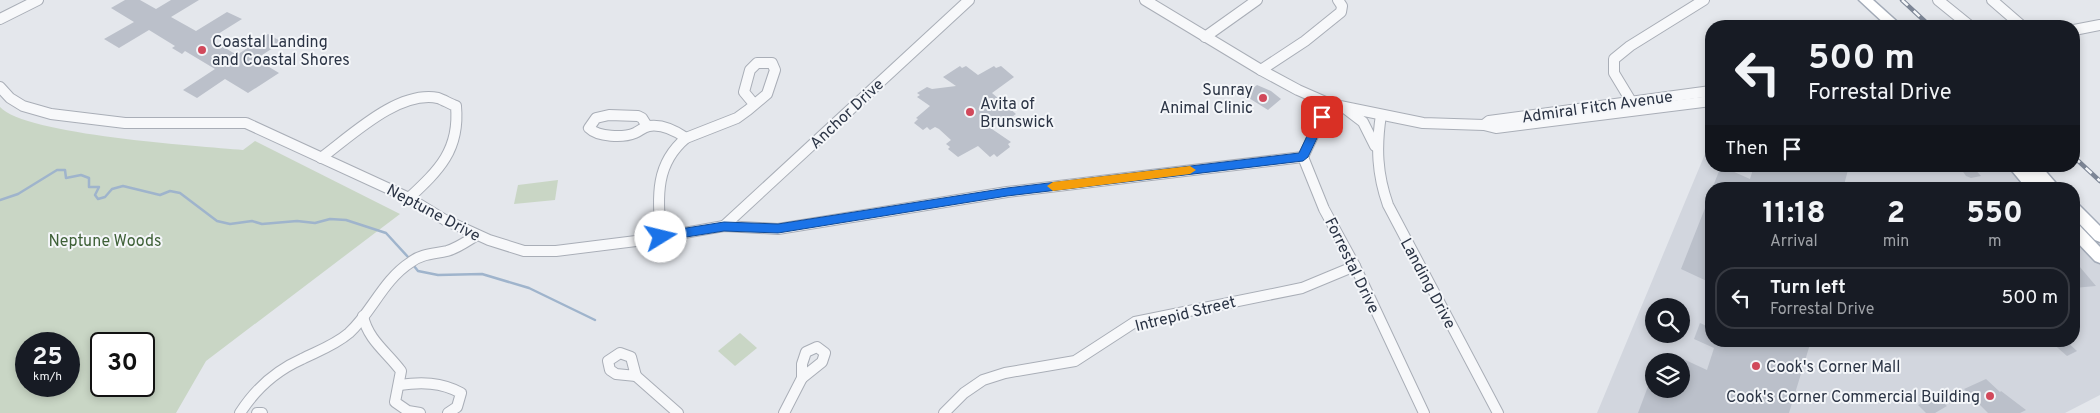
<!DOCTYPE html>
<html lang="en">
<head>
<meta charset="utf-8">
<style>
  :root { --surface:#171b24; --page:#20242c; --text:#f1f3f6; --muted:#9ea1a6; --line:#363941 }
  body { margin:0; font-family:Overpass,sans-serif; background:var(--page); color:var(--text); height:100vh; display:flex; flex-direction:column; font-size:19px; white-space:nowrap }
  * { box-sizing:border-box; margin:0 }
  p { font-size:16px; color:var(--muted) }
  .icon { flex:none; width:28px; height:28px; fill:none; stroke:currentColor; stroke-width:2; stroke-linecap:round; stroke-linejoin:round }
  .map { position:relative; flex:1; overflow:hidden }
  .panel { position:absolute; left:1705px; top:182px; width:375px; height:165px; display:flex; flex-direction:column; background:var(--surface); border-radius:20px; box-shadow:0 2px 8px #0003 }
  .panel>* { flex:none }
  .hud { position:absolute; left:1705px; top:20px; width:375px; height:152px; border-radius:20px; box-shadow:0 2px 8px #0003; background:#171b24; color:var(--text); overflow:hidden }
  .buttons { position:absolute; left:1645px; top:298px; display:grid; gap:10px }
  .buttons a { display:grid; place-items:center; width:45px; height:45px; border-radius:50%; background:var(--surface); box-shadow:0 2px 8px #0003; font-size:25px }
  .speed { position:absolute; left:15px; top:332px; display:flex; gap:10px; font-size:25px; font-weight:700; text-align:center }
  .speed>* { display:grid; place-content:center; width:65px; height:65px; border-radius:50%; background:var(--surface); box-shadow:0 2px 8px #0003; line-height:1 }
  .speed small { font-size:12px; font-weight:400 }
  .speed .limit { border:2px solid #111; border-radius:8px; background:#fff; color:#111 }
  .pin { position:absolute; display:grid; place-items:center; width:42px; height:42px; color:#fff; margin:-21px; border-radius:10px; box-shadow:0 2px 8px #0006 }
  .me { position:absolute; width:55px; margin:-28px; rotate:81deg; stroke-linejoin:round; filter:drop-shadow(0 0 4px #0008) }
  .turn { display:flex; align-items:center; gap:18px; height:105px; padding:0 20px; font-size:22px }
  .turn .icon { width:65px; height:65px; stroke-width:2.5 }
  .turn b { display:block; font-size:35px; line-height:42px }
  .then { display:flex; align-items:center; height:48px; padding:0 20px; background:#0003; gap:10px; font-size:19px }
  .eta { display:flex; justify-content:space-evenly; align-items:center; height:85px; text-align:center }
  .eta b { font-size:30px; font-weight:800; line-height:35px }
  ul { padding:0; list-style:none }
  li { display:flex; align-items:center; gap:15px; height:62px; margin:0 10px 8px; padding:0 10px; border:2px solid var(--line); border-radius:20px }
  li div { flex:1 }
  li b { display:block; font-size:19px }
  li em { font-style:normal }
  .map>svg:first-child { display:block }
</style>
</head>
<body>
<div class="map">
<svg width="2100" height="413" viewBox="0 0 2100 413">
  <rect width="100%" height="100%" fill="#e4e7ec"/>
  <path fill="#d2d6de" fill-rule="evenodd" d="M1711 149V166H2007L2028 189H1711V341H2074V236L2100 264V395L2065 413H1597L1705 154ZM1654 306H1681V334H1654ZM1654 361H1681V389H1654Z"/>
  <g fill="#c9d6c5" fill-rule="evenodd">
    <path d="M0 107C25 135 199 146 243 150L255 141 400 214 206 361 176 413H0ZM26 344H69V386H26ZM101 344H144V386H101Z"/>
    <polygon points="558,180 555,200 514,204 518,185"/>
    <polygon points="740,333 757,348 735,366 718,351"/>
  </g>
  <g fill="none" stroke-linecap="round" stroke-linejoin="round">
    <g stroke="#9fb4cc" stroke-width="2.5">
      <polyline points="0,200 18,194 57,170 65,170 66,178 81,175 89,178 89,187 99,187 95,195 98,199 105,197 112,189 123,186 160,195 170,191 180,193 217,221 230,224 252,221 262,224 297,221 315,223 330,219 346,220 386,233 408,257"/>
      <polyline points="414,266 418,271 438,275 482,274 529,288 595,320"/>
    </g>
  </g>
  <g fill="#bbc0ca">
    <polygon points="125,0 140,0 156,9 171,0 199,0 171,17 196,31 227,12 242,19 210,39 237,55 268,34 282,42 256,59 279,73 248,93 225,79 197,98 183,90 215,69 185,51 182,54 172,48 175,46 149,30 119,48 104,39 134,22 111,8"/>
    <polygon points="960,66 962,68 966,66 978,75 994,66 996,68 1001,66 1014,77 992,93 1016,114 1006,121 1004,118 989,127 1011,142 1008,144 1010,147 997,157 994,154 990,157 978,146 958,157 948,149 950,147 946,144 951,140 939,129 935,127 930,130 927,127 923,130 914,123 918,119 916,118 930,106 917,97 920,95 917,93 927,87 932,89 956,86 943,77"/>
    <polygon points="1257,85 1271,91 1281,99 1268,110 1244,95"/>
    <polygon points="1721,166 1733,166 1732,171 1750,179 1754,166 1849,166 1843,189 1712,189"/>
    <polygon points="1959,166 1972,166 1981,176 1971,178 1966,176"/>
    <polygon points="1711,193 1711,283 1681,269"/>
    <polygon points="2074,260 2096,286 2074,288"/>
    <polygon points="1700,323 1711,328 1711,341 1811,341 1789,413 1638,413 1653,373 1654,389 1681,389 1681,358 1707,370 1714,348 1694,339"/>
    <polygon points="2050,341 2066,341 2077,351 2067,356"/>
    <polygon points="1986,379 2000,392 2001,391 2026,410 2020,413 1988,413 1964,389"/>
    <polygon points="1938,398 1947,406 1935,413 1926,413 1918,405 1927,400 1930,402"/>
  </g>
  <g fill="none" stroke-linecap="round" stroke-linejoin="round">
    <defs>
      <g id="street">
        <polyline points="1145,0 1261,70 1298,90 1330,104 1423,123 1484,125 1496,128 1711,101"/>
        <polyline points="1938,0 1970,26"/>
        <polyline points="1992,0 2022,26"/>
        <polyline points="0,19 38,0"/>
        <polyline points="2074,30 2100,25"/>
        <polyline points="1205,37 1257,0"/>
        <polyline points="1261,70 1305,41 1341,12 1342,6 1338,0"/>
        <polyline points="0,87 10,98 23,106 51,114 125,123 246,123 409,198 445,220 489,240 524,251 556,251 644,240 724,226 778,229 1007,192 1303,157"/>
        <polyline points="1634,106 1614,73 1614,59 1630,46 1704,0"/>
        <polyline points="1346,109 1363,122 1375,146"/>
        <path d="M1381 115C1376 147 1377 174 1388 205L1498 413"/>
        <polyline points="1322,117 1303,157 1324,209 1355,266 1424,413"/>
        <polyline points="1484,125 1489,121 1711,91"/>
        <path d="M647 126 642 118 638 116 609 115 596 118 589 128C598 137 623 138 635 133 640 131 643 127 649 126 662 124 676 131 686 138 654 165 658 198 661 237"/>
        <polyline points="686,138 737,118 748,110 767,94 775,70 772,63 757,63 750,70 744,92 754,104"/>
        <path d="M321 158C351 136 398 90 438 98 444 100 450 104 456 106 460 150 439 170 409 198"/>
        <polyline points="724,226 969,0"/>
        <path d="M363 316C368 340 387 352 401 371L395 402 408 411 420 413"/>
        <polygon points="817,347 825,353 822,362 802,378 802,364 806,352"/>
        <polygon points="620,353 631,357 636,376 616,374 610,370 608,361"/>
        <polyline points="636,376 678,413"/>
        <path d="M399 385C421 382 441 382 461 393L457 407 448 413"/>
        <path d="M240 413C256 388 275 371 302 359 318 351 335 345 349 333 372 312 383 280 411 262 421 254 434 254 447 251 458 248 467 241 477 235"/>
        <polyline points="257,413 262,413"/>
        <polyline points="784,413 802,378"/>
        <polyline points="944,413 964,393 983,380 1005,373 1075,361 1135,322 1302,288 1355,266"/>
      </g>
      <g id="primary">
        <polygon points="1859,0 1873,0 1902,26 1887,26"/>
        <polygon points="2008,166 2024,166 2026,169 2025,166 2041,166 2061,189 2045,189 2040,184 2043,189 2027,189"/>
        <polygon points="2074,203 2079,205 2100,226 2100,242 2095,240 2074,218"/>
        <polygon points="2074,223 2079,225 2100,247 2100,263 2095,261 2074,239"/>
      </g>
    </defs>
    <use href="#street" stroke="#a9aeb7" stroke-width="12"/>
    <use href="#primary" stroke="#a3abb8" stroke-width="3"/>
    <use href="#street" stroke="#f7f8fa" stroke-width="10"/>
    <use href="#primary" fill="#fff" fill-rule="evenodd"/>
    <defs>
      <g id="rail">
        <polyline points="1902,0 1930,26"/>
        <polyline points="2074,157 2100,181"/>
      </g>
    </defs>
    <use href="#rail" stroke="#7d8696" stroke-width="4.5"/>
    <use href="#rail" stroke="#f4f6f9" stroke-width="2.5" stroke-dasharray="8" stroke-linecap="butt"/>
  </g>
  <polygon fill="#1a73e8" stroke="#114b97" points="1322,113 1327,117 1308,157 1303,161 1007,196 778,233 724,231 661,241 656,237 661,232 724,222 778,224 1007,188 1299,153 1316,117"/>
  <polygon fill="#f59e0b" points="1190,166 1196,170 1190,174 1053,191 1047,186 1053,182"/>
  <g fill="#d1495b" stroke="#f4f6f9" stroke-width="2">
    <circle cx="202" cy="50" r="5"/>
    <circle cx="1263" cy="98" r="5"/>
    <circle cx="970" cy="112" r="5"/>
    <circle cx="1756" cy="366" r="5"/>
    <circle cx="1990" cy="396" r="5"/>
  </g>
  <g text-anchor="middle" stroke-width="4" stroke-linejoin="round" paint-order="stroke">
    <g font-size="16" fill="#2b3445" stroke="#f4f6f9" text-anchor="start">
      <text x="212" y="47">Coastal Landing<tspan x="212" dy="18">and Coastal Shores</tspan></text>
      <text x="1253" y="95" text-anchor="end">Sunray<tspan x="1253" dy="18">Animal Clinic</tspan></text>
      <text x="980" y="109">Avita of<tspan x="980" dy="18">Brunswick</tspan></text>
      <text x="1766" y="372">Cook's Corner Mall</text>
      <text x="1980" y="402" text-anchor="end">Cook's Corner Commercial Building</text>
    </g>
    <g font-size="16" fill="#2b3445" stroke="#f4f6f9">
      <text transform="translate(1597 106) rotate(-8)" y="6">Admiral Fitch Avenue</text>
      <text transform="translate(846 113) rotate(-43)" y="6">Anchor Drive</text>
      <text transform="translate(434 212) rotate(28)" y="6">Neptune Drive</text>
      <text transform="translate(1353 265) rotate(64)" y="6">Forrestal Drive</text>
      <text transform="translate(1429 283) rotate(62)" y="6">Landing Drive</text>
      <text transform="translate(1185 313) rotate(-14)" y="6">Intrepid Street</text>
    </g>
    <g font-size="16" fill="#3f6138" stroke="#f4f6f9">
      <text x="105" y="246">Neptune Woods</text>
    </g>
  </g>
</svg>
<div class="buttons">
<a><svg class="icon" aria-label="search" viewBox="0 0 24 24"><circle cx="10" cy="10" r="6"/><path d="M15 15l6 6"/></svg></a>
<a><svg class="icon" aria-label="layers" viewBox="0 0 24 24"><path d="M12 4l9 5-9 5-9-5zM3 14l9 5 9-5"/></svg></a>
</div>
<div class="speed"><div>25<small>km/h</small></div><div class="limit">30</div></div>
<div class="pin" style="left:1322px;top:117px;background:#d93025"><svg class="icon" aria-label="arrive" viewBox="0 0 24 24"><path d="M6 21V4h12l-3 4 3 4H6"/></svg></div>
<svg class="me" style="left:661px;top:237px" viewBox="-20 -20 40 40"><circle r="19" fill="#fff"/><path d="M0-13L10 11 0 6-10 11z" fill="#1a73e8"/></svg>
<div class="hud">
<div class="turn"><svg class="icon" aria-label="left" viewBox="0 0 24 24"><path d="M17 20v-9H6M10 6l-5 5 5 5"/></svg><div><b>500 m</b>Forrestal Drive</div></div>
<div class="then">Then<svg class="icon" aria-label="arrive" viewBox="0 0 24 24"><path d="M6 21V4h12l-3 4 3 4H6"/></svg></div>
</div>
<section class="panel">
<div class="eta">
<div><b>11:18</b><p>Arrival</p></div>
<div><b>2</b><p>min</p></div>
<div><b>550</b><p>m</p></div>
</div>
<ul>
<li><svg class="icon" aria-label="left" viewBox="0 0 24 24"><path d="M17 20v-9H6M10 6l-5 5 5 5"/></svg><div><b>Turn left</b><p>Forrestal Drive</p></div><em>500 m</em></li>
</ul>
</section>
</div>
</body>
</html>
